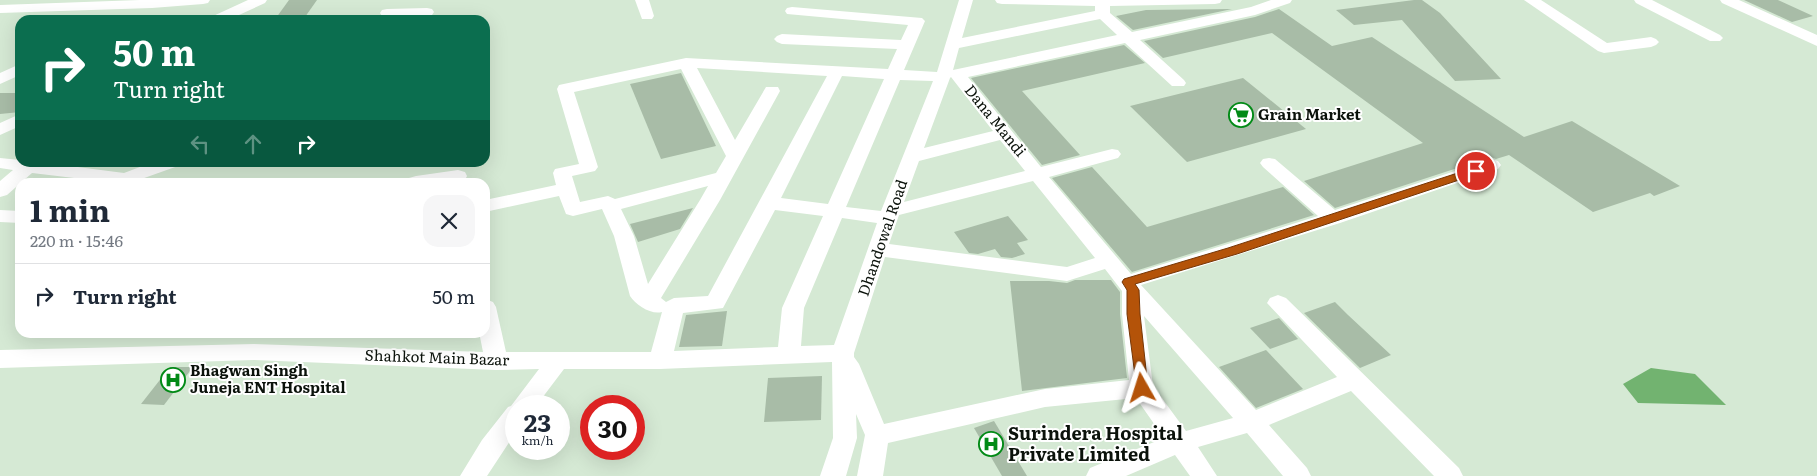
<!DOCTYPE html>
<html lang="en">
<head>
<meta charset="utf-8">
<style>
  :root { --surface:#fff; --page:#f6f6f7; --text:#1f2937; --muted:#747a83; --line:#e0e1e3 }
  body { margin:0; font-family:Literata,serif; background:var(--page); color:var(--text); height:100vh; display:flex; flex-direction:column; font-size:19px; white-space:nowrap }
  * { box-sizing:border-box; margin:0 }
  p { font-size:16px; color:var(--muted) }
  .icon { flex:none; width:28px; height:28px; fill:none; stroke:currentColor; stroke-width:2; stroke-linecap:round; stroke-linejoin:round }
  .map { position:relative; flex:1; overflow:hidden }
  .side { position:absolute; left:15px; top:178px; width:475px; height:160px; display:flex; flex-direction:column; background:var(--surface); border-radius:15px; box-shadow:0 5px 20px #0002 }
  .side>* { flex:none }
  .hud { position:absolute; left:15px; top:15px; width:475px; height:152px; border-radius:15px; box-shadow:0 5px 20px #0002; background:#0b6e4f; color:#fff; overflow:hidden }
  .speed { position:absolute; left:505px; top:395px; display:flex; gap:10px; font-size:25px; font-weight:700; text-align:center }
  .speed>* { display:grid; place-content:center; width:65px; height:65px; border-radius:50%; background:var(--surface); box-shadow:0 5px 20px #0002; line-height:1 }
  .speed small { font-size:12px; font-weight:400 }
  .speed .limit { border:8px solid #d22; background:#fff; color:#111 }
  .pin { position:absolute; display:grid; place-items:center; width:42px; height:42px; color:#fff; margin:-21px; border:2px solid #fff; border-radius:50%; box-shadow:0 1px 5px #0007 }
  .me { position:absolute; width:55px; margin:-28px; rotate:354deg; stroke-linejoin:round; filter:drop-shadow(0 0 4px #0008) }
  .turn { display:flex; align-items:center; gap:18px; height:105px; padding:0 15px; font-size:22px }
  .turn .icon { width:65px; height:65px; stroke-width:2.5 }
  .turn b { display:block; font-size:35px; line-height:42px }
  .lanes { display:flex; align-items:center; height:48px; padding:0 15px; background:#0003; justify-content:center; gap:25px; direction:ltr }
  .lanes .off { opacity:.35 }
  .round { display:grid; place-items:center; flex:none; width:52px; height:52px; border-radius:15px; background:var(--page) }
  .overview { display:flex; align-items:center; justify-content:space-between; height:85px; padding:0 15px }
  h1 { font-size:30px; font-weight:700; line-height:38px }
  ul { padding:0; list-style:none }
  li { display:flex; align-items:center; gap:15px; height:65px; padding:0 15px; border-top:1px solid var(--line) }
  li div { flex:1 }
  li b { display:block; font-size:19px }
  li em { font-style:normal }
  .map>svg:first-child { display:block }
</style>
</head>
<body>
<div class="map">
<svg width="1817" height="476" viewBox="0 0 1817 476">
  <rect width="100%" height="100%" fill="#d5e9d4"/>
  <polygon fill="#72b370" points="1651,368 1695,374 1726,405 1638,403 1623,384"/>
  <g fill="#a8bca7">
    <polygon points="289,0 317,0 305,17 276,18"/>
    <polygon points="1414,0 1422,0 1440,13 1501,79 1455,81 1402,20 1354,25 1336,10"/>
    <polygon points="1744,0 1778,0 1813,16 1792,22"/>
    <polygon points="1232,9 1133,30 1116,16 1146,10"/>
    <polygon points="1279,9 1332,46 1372,37 1524,137 1572,121 1680,186 1654,196 1650,193 1593,212 1509,155 1496,159 1491,157 1335,208 1304,181 1423,143 1272,33 1163,58 1144,41 1255,17"/>
    <polygon points="1124,45 1145,63 1022,91 1080,155 1042,165 971,78"/>
    <polygon points="681,73 716,146 661,159 630,84"/>
    <polygon points="1243,78 1306,129 1187,162 1130,106"/>
    <polygon points="0,93 20,93 20,112 0,114"/>
    <polygon points="1092,167 1147,227 1283,187 1314,215 1132,272 1052,178"/>
    <polygon points="693,208 680,229 638,242 630,224"/>
    <polygon points="1008,216 1028,240 1017,243 1025,254 1012,258 1001,257 995,249 978,254 969,253 954,232"/>
    <polygon points="1075,280 1111,280 1120,292 1120,314 1127,378 1022,391 1010,281 1049,281 1067,283"/>
    <polygon points="1335,302 1348,315 1391,355 1360,368 1304,313"/>
    <polygon points="727,311 722,346 679,347 686,315"/>
    <polygon points="1279,318 1298,339 1270,349 1250,328"/>
    <polygon points="1266,350 1303,389 1256,408 1219,367"/>
    <polygon points="170,367 193,367 164,405 141,404"/>
    <polygon points="822,376 821,420 764,422 768,378"/>
    <polygon points="994,421 1027,476 1002,476 974,428"/>
  </g>
  <g fill="none" stroke-linecap="round" stroke-linejoin="round">
    <g fill="#fff" fill-rule="evenodd">
      <polygon points="140,0 210,0 208,3 203,4 152,8 0,13 0,5"/>
      <polygon points="248,0 267,0 265,3 228,20 208,20 211,17"/>
      <polygon points="635,0 649,0 654,16 652,19 642,19"/>
      <path d="M959 0H973L962 38 1095 11V6L1002 4 997 3 995 0H1222L1220 3 1215 4 1110 6V13L1132 32 1251 7 1271 0H1292L1290 3 1255 15 1140 40 1184 80 1186 83 1184 86H1172L1125 43 968 77 1041 167 1112 149 1118 150 1121 154 1118 158 1049 177 1131 274 1318 216 1263 167 1260 163 1263 159 1269 158 1275 159 1335 210 1486 161 1492 159 1498 161 1501 165 1498 169 1340 223 1141 285 1256 410 1337 377 1267 303 1270 298 1278 295 1286 298 1459 468 1463 476H1434L1351 391 1269 425 1307 468 1311 476H1283L1247 433 1198 447 1217 476H1190L1175 455 1126 476H1086L1090 468 1164 438 1136 398 1045 407 888 443 883 476H857L865 435 856 414 857 438 846 476H820L833 438 832 362 660 369H564L536 406H516V432L487 476H460L482 440 508 407 511 406 539 369 496 370 254 360 0 368V350L254 344 483 352 479 332H485V299L493 302 496 307 506 352H651L662 312C651 315 636 305 630 296L614 236 602 209 573 216 566 214 559 196 485 212V200L556 185 553 173 555 169 579 164 557 89 559 85 686 58 888 69 897 49 782 44 777 42 774 39 777 36 782 34 901 40 908 25 787 14 785 11 787 8 792 7 922 18 925 21 904 70 937 72ZM1100 19 1117 35 953 70 959 48ZM697 68 827 76 708 296 674 298 666 302 661 298 720 200 780 91 778 87H766L735 140ZM681 69 726 156 716 173 615 199 608 196 580 202 572 176 595 171 598 167 574 92ZM842 76 884 79 828 204 781 198ZM951 77 993 131 924 148 950 78ZM900 80 933 81 881 211 846 207ZM1000 140 1025 171 904 202 919 161ZM1033 181 1095 258 1067 267 889 244 899 215ZM708 186 700 200 648 284 634 236 621 209ZM775 210 823 216 782 308 778 347 674 351 683 313 723 308ZM842 218 877 223 834 345 801 346 804 308ZM885 257 1067 281 1105 269 1122 291V314L1129 380 1045 389 884 424 859 364 854 357V353ZM1144 316 1233 418 1186 431 1153 386Z"/>
      <polygon points="1524,0 1541,0 1607,43 1651,37 1656,39 1659,42 1656,45 1651,47 1604,53 1598,51"/>
      <polygon points="1634,0 1652,0 1720,35 1723,38 1720,41 1710,41 1636,3"/>
      <polygon points="1720,0 1739,0 1817,35 1817,46 1722,3"/>
      <polygon points="427,8 432,9 434,12 432,15 387,17 382,16 380,13 382,10 387,9"/>
      <polygon points="20,64 20,75 0,84 0,73"/>
      <polygon points="20,114 20,126 0,135 0,123"/>
      <polygon points="0,158 20,160 20,162 39,162 124,173 153,162 181,162 178,166 133,182 108,182 32,173 7,195 0,197 0,181 13,170 0,168"/>
      <polygon points="458,170 465,172 467,176 465,180 452,182 407,182 409,178 416,176"/>
      <polygon points="0,210 20,211 20,223 0,222"/>
    </g>
  </g>
  <polygon fill="#b45309" stroke="#753606" points="1476,167 1481,171 1480,173 1237,254 1135,284 1139,290 1140,314 1148,388 1146,391 1137,391 1127,314 1127,290 1122,282 1124,279 1228,248"/>
  <defs>
    <symbol id="supermarket-ring" viewBox="-11 -11 22 22"><circle r="9.5" fill="#fff" stroke="#028a16" stroke-width="1.5"/><path d="M-6-5.5h2.5l.6 2H6L4.5 2H-2.5L-4.4-4H-6ZM-1.5 3.2a1.3 1.3 0 1 0 .1 0ZM3 3.2a1.3 1.3 0 1 0 .1 0Z" fill="#028a16"/></symbol>
    <symbol id="hospital-ring" viewBox="-11 -11 22 22"><circle r="9.5" fill="#fff" stroke="#028a16" stroke-width="1.5"/><path d="M-5-5h3v3.5h4V-5h3V5h-3V1.5h-4V5h-3Z" fill="#028a16"/></symbol>
  </defs>
  <g fill-rule="evenodd">
    <use href="#supermarket-ring" x="1227" y="101" width="28" height="28"/>
    <use href="#hospital-ring" x="159" y="366" width="28" height="28"/>
    <use href="#hospital-ring" x="977" y="430" width="28" height="28"/>
  </g>
  <g text-anchor="middle" stroke-width="4" stroke-linejoin="round" paint-order="stroke">
    <g font-size="15" font-weight="bold" fill="#0b120b" stroke="#fff" text-anchor="start">
      <text x="1258" y="120">Grain Market</text>
      <text x="190" y="376">Bhagwan Singh<tspan x="190" dy="17">Juneja ENT Hospital</tspan></text>
    </g>
    <g font-size="15" fill="#0b120b" stroke="#fff">
      <text transform="translate(995 121) rotate(51)" y="5">Dana Mandi</text>
      <text transform="translate(883 238) rotate(-71)" y="5">Dhandowal Road</text>
      <text transform="translate(437 358) rotate(2)" y="5">Shahkot Main Bazar</text>
    </g>
    <g font-size="18" font-weight="bold" fill="#0b120b" stroke="#fff" text-anchor="start">
      <text x="1008" y="440">Surindera Hospital<tspan x="1008" dy="21">Private Limited</tspan></text>
    </g>
  </g>
</svg>
<div class="speed"><div>23<small>km/h</small></div><div class="limit">30</div></div>
<div class="pin" style="left:1476px;top:171px;background:#d93025"><svg class="icon" aria-label="arrive" viewBox="0 0 24 24"><path d="M6 21V4h12l-3 4 3 4H6"/></svg></div>
<svg class="me" style="left:1142px;top:388px" viewBox="-20 -20 40 40"><path d="M0-17L14 15 0 8-14 15z" fill="#b45309" stroke="#fff" stroke-width="4"/></svg>
<div class="hud">
<div class="turn"><svg class="icon" aria-label="right" viewBox="0 0 24 24"><path d="M7 20v-9h11M14 6l5 5-5 5"/></svg><div><b>50 m</b>Turn right</div></div>
<div class="lanes"><svg class="icon off" aria-label="left" viewBox="0 0 24 24"><path d="M17 20v-9H6M10 6l-5 5 5 5"/></svg><svg class="icon off" aria-label="ahead" viewBox="0 0 24 24"><path d="M12 20V5M6 11l6-6 6 6"/></svg><svg class="icon" aria-label="right" viewBox="0 0 24 24"><path d="M7 20v-9h11M14 6l5 5-5 5"/></svg></div>
</div>
<section class="side">
<div class="overview"><div><h1>1 min</h1><p>220 m · 15:46</p></div><a class="round"><svg class="icon" aria-label="close" viewBox="0 0 24 24"><path d="M6 6l12 12M18 6L6 18"/></svg></a></div>
<ul>
<li><svg class="icon" aria-label="right" viewBox="0 0 24 24"><path d="M7 20v-9h11M14 6l5 5-5 5"/></svg><div><b>Turn right</b></div><em>50 m</em></li>
</ul>
</section>
</div>
</body>
</html>
